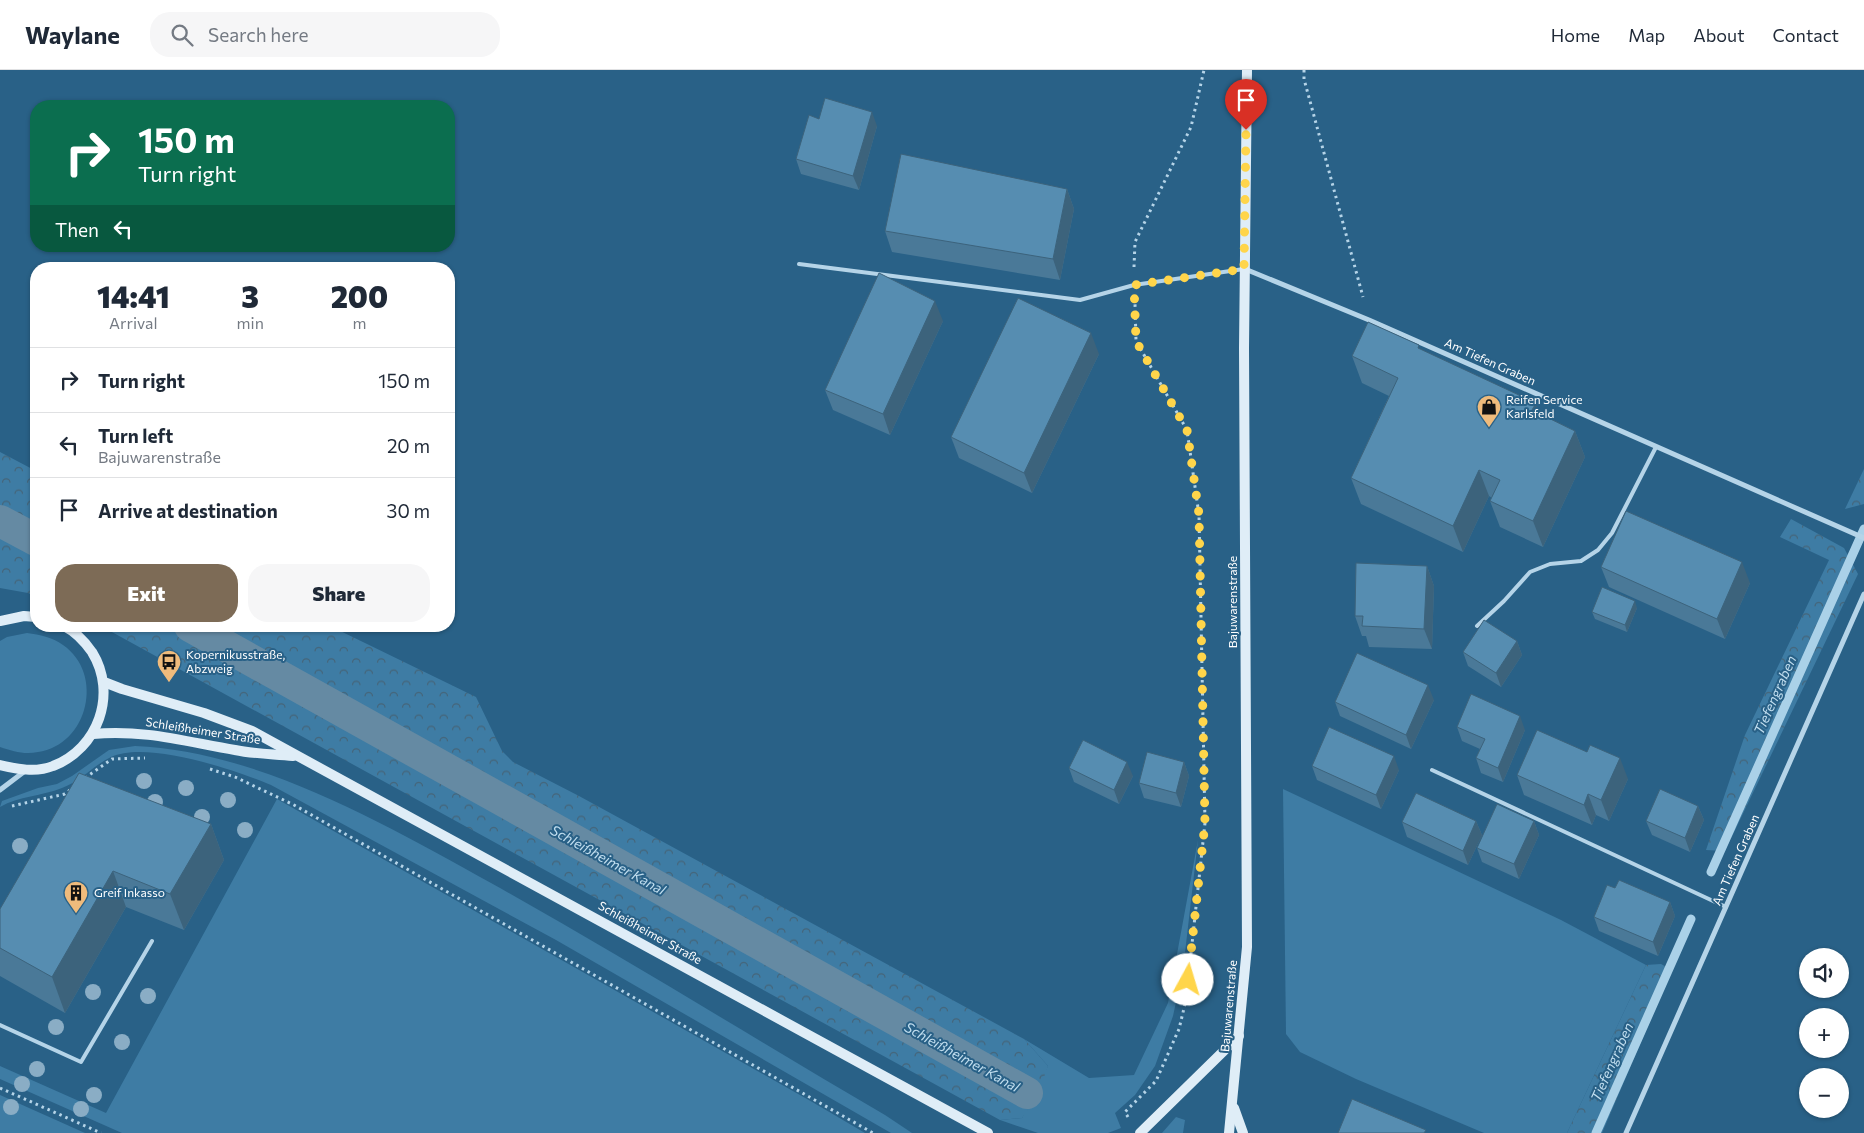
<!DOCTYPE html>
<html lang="en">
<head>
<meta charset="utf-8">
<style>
  :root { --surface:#fff; --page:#f6f6f7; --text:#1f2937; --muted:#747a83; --line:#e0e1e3; --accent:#7d6b56 }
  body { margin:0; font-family:Commissioner,sans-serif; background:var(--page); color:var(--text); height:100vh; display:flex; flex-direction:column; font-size:19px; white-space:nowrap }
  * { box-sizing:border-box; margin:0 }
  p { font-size:16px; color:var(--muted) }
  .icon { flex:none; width:28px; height:28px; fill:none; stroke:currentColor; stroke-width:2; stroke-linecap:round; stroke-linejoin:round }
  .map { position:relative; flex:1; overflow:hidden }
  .panel { position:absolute; left:30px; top:192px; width:425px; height:370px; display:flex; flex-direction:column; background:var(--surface); border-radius:20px; box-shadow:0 1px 4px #0004 }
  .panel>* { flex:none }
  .hud { position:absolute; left:30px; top:30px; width:425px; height:152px; border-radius:20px; box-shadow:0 1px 4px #0004; background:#0b6e4f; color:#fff; overflow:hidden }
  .buttons { position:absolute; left:1799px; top:878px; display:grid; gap:10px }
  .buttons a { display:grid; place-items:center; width:50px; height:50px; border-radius:50%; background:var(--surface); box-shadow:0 1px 4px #0004; font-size:25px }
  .pin { position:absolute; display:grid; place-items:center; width:42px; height:42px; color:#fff; margin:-51px -21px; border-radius:50% 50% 50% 0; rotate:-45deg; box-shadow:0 0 5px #0007 }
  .pin .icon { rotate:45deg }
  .me { position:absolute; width:55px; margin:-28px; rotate:6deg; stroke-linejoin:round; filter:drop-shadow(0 0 4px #0008) }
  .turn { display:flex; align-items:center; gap:18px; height:105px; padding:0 25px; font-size:22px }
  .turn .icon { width:65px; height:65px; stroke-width:2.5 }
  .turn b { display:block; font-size:35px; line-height:42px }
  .then { display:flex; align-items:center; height:48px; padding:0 25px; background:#0003; gap:10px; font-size:19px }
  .eta { display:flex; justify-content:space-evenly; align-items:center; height:85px; text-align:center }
  .eta b { font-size:30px; font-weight:800; line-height:35px }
  .button { display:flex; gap:10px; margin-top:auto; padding:10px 25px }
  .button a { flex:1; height:58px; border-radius:20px; background:var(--accent); color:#fff; font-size:20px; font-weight:800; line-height:58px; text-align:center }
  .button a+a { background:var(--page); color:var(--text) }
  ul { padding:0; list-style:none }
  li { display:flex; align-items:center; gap:15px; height:65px; padding:0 25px; border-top:1px solid var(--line) }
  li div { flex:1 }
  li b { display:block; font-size:19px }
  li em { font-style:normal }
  header { display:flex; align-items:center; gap:30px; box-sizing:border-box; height:70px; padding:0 25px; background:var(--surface); border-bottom:1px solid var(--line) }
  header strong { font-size:24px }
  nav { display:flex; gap:28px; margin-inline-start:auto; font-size:18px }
  .search { width:350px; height:45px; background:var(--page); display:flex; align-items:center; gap:12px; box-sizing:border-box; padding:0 18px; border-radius:20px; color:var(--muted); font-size:19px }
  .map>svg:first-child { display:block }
</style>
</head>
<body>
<header>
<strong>Waylane</strong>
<div class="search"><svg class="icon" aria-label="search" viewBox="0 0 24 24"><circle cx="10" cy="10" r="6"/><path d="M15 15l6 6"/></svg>Search here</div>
<nav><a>Home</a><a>Map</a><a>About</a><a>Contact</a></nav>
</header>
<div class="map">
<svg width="1864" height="1063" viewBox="0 0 1864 1063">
  <defs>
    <pattern id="forest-crowns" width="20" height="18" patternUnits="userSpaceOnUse" patternTransform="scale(1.25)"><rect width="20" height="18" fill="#3e7ca4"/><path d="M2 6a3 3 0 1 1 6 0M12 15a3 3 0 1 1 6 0" fill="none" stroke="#456478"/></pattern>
  </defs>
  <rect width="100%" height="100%" fill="#296187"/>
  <g fill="#3e7ca4">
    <path d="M27 563C40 565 52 567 63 575 105 604 88 675 38 682 24 685 13 681 0 677V571L7 567Z"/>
    <path d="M135 676C258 681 385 754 491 813 624 887 753 968 885 1045L912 1063H891L556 870 271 715C235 700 147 670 111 687 94 695 81 711 62 718 42 726 19 726 0 737L2 731 38 718 57 714 72 706 109 680Z"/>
    <polygon points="1283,719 1561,850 1646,895 1567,1063 1484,1063 1356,1009 1300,982 1286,964"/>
    <polygon points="277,729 814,1033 865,1063 122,1063 0,1009 0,996 106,1043"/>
    <polygon points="1198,770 1183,900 1173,946 1155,996 1135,1025 1115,1043 1121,1058 1108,1063 1038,1063 1000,1050 1022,1048 1048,996 1024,969 1089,1008 1134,1005 1168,933"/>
    <polygon points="0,1025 85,1063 0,1063"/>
    <polygon points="1176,1047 1185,1050 1183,1063 1162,1063"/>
  </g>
  <g fill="url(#forest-crowns)">
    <polygon points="0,382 36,401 36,527 28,523 0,518"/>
    <polygon points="1864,399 1864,434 1845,439"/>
    <polygon points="1791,449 1844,478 1858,504 1725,781 1706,780 1745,665 1829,490 1780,467"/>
    <polygon points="101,556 330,556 476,627 502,681 513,692 579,726 1024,969 1048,996 1038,1024 1022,1048 1000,1050"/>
    <polygon points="1661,894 1672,900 1602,1063 1567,1063 1646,895"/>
  </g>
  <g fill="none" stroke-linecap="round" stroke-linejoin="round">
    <g stroke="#aad1e8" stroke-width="9">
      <polyline points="1711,802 1864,459"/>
      <polyline points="1596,1063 1691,849"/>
    </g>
    <g stroke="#658aa3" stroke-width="32">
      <polyline points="0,451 36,470"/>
      <polyline points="190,556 1027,1023"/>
    </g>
    <g stroke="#b5d4e8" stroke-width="3" stroke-dasharray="2.5 4" stroke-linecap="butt">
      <polyline points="1304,0 1304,9 1363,227"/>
      <polyline points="1134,197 1135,172 1191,57 1204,0"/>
      <polyline points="210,699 235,707 294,735 873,1063"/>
      <polyline points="85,708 112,689 145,688"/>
      <polyline points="12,736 65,724 70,720"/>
      <polyline points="0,1018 101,1063"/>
      <polyline points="1128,1047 1125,1042 1156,1011 1179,959 1186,930 1205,753 1199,445 1187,360 1136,271 1135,234"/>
    </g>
    <g stroke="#b5d4e8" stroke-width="4">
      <polyline points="799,194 1080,230 1134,215 1244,199"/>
      <polyline points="1477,556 1504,531 1530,502 1550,494 1581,491 1598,480 1612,463 1656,377"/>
      <polyline points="1432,700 1726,837"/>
      <polyline points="0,955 81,992 152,871"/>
    </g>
    <g stroke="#b5d4e8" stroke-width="5">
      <polyline points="1245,199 1369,250 1864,468"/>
      <polyline points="0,720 25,701"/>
      <polyline points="1626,1063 1864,524"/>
    </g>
    <g stroke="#dfedf7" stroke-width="10">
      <polyline points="0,551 24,546 36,547"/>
      <polyline points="104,612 122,619 204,643 252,661 988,1063"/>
      <path d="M93 664C143 659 187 672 235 680 254 684 274 684 293 686"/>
      <path d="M0 695C17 699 36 703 53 696 98 679 118 624 92 582 85 572 76 562 64 556"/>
      <polyline points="1234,1038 1243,1063"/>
      <polyline points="1140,1063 1239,966"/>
      <polyline points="1229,1063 1247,877 1244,278 1247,0"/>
    </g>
  </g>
  <g fill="#8aadc5">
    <circle cx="144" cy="711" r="8"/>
    <circle cx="186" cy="718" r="8"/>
    <circle cx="228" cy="730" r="8"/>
    <circle cx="155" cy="732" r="8"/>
    <circle cx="202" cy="747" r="8"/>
    <circle cx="245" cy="760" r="8"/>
    <circle cx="20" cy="776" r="8"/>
    <circle cx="93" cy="922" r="8"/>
    <circle cx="148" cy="926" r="8"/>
    <circle cx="56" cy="957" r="8"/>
    <circle cx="122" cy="972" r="8"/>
    <circle cx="37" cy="999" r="8"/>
    <circle cx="22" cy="1014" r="8"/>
    <circle cx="94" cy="1025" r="8"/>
    <circle cx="11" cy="1037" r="8"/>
    <circle cx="81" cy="1039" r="8"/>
  </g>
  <g fill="#4a7998">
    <polygon points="819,49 877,56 859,120 801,104 796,89"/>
    <polygon points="1067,119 1074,139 1060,210 892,182 885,161"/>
    <polygon points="943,251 890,365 833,340 825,320"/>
    <polygon points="1420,279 1540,344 1575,361 1585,387 1543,477 1500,457 1490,431 1492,428 1489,426 1463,482 1361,434 1351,408 1389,326 1362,313 1352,286"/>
    <polygon points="1099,284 1032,423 959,388 951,367"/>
    <polygon points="1427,496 1434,516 1432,579 1369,577 1366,566 1362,566 1355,546"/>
    <polygon points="1601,497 1750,513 1725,569 1609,517"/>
    <polygon points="1637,538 1627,562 1595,549 1592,542"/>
    <polygon points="1517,571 1522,585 1501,617 1468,596 1463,582"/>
    <polygon points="1434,630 1411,679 1340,646 1335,632"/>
    <polygon points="1457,657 1525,660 1503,712 1481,703 1476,688 1480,679 1462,671"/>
    <polygon points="1184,692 1189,706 1181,737 1144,728 1139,713"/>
    <polygon points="1312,696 1399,700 1381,739 1317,710"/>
    <polygon points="1069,698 1133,706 1119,734 1074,712"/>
    <polygon points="1517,705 1628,709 1609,751 1596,745 1592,755 1524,725"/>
    <polygon points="1698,736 1704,750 1690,782 1652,765 1646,751"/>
    <polygon points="1476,751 1482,765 1468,795 1407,767 1402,752"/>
    <polygon points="1534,751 1539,765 1519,809 1482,792 1477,778"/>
    <polygon points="211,754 224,790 184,860 126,837 65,943 0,906 0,839"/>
    <polygon points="1615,818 1670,832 1675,846 1658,886 1599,861 1594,847"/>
  </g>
  <g fill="#3c637c">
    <polygon points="872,42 877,56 859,120 853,106"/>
    <polygon points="1067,119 1074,139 1060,210 1053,189"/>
    <polygon points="935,231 943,251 890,365 883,344"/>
    <polygon points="1091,263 1099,284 1032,423 1024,403"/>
    <polygon points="1536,333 1545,359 1532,340"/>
    <polygon points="1575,361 1585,387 1543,477 1533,451"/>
    <polygon points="1479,400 1489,426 1463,482 1453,456"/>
    <polygon points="1742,492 1750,513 1725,569 1717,549"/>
    <polygon points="1427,496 1434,516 1432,579 1424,559"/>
    <polygon points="1635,531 1637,538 1627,562 1625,555"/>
    <polygon points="1517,571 1522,585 1501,617 1496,603"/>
    <polygon points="1428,615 1434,630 1411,679 1406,665"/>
    <polygon points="1520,646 1525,660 1503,712 1498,698"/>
    <polygon points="1394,686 1399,700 1381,739 1376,725"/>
    <polygon points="1620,688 1628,709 1609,751 1601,730"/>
    <polygon points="1127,692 1133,706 1119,734 1114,720"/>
    <polygon points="1184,692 1189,706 1181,737 1176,723"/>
    <polygon points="1588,724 1596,745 1592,755 1584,735"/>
    <polygon points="1698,736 1704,750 1690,782 1685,768"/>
    <polygon points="1476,751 1482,765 1468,795 1463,781"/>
    <polygon points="1534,751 1539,765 1519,809 1514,794"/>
    <polygon points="211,754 224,790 184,860 170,824"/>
    <polygon points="113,801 126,837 65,943 52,907"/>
    <polygon points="1670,832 1675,846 1658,886 1653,872"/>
  </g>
  <g fill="#568db1" stroke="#3c637c">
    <polygon points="825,28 872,42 853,106 796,89 809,45 819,49"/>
    <polygon points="901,84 1067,119 1053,189 885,161"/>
    <polygon points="879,203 935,231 883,344 825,320"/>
    <polygon points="1018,228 1091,263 1024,403 951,367"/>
    <polygon points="1368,252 1419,275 1418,278 1536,333 1532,340 1575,361 1533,451 1490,431 1500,410 1479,400 1453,456 1351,408 1398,308 1352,286"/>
    <polygon points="1626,441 1742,492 1717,549 1601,497"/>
    <polygon points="1356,493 1427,496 1424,559 1362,556 1363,546 1355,546"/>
    <polygon points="1602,517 1635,531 1625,555 1592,542"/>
    <polygon points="1484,550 1517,571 1496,603 1463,582"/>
    <polygon points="1357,583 1428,615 1406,665 1335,632"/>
    <polygon points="1471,624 1520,646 1498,698 1476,688 1485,669 1457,657"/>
    <polygon points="1329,657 1394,686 1376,725 1312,696"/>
    <polygon points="1537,660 1587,682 1590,675 1620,688 1601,730 1588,724 1584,735 1517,705"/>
    <polygon points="1083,670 1127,692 1114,720 1069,698"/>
    <polygon points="1147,682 1184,692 1176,723 1139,713"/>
    <polygon points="79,703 211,754 170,824 113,801 52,907 0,878 0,839"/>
    <polygon points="1660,719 1698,736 1685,768 1646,751"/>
    <polygon points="1416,723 1476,751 1463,781 1402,752"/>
    <polygon points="1497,734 1534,751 1514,794 1477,778"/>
    <polygon points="1619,810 1670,832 1653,872 1594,847 1607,815 1615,818"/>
    <polygon points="1352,1029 1426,1060 1424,1063 1338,1063"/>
  </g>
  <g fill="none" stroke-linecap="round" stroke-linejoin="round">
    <polyline stroke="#ffd54a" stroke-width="9" stroke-dasharray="0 16.2" points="1188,910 1205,753 1199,444 1187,360 1136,271 1134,215 1244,199 1246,60"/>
  </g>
  <defs>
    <symbol id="shop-pin" viewBox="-11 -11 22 30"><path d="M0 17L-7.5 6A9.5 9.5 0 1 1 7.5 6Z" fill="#efbb7c" stroke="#296187"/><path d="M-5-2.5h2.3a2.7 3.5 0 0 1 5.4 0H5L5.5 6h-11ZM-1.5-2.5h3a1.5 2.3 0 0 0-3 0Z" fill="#111"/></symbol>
    <symbol id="bus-pin" viewBox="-11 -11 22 30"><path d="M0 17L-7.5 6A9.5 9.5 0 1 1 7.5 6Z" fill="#efbb7c" stroke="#296187"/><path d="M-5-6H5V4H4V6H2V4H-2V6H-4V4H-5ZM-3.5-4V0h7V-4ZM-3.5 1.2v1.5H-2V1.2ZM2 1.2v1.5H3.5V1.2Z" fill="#111"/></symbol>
    <symbol id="building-pin" viewBox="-11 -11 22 30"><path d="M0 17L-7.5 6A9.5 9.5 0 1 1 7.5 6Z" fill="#efbb7c" stroke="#296187"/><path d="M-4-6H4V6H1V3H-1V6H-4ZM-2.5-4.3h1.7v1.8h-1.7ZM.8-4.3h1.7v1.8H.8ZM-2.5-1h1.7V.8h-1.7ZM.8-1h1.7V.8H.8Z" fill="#111"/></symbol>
  </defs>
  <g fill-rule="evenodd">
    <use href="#shop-pin" x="1475" y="323" width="28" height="38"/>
    <use href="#bus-pin" x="155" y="578" width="28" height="38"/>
    <use href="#building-pin" x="62" y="809" width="28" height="38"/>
  </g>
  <g text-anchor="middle" stroke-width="4" stroke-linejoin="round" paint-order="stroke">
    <g font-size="12" fill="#fff" stroke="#296187">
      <text transform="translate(1490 292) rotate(24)" y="4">Am Tiefen Graben</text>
      <text transform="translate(1233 532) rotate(-90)" y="4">Bajuwarenstraße</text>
      <text transform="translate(203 661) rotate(9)" y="4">Schleißheimer Straße</text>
      <text transform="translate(1736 790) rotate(-66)" y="4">Am Tiefen Graben</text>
      <text transform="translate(650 863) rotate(29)" y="4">Schleißheimer Straße</text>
      <text transform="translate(1229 936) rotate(-85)" y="4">Bajuwarenstraße</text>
    </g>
    <g font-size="12" fill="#fff" stroke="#296187" text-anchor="start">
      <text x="1506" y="334">Reifen Service<tspan x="1506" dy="14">Karlsfeld</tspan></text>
      <text x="186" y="589">Kopernikusstraße,<tspan x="186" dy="14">Abzweig</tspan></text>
      <text x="94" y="827">Greif Inkasso</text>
    </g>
    <g font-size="14" font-style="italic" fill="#c1deef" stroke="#296187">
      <text transform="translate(1775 625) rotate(-66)" y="5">Tiefengraben</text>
      <text transform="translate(608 790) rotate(29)" y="5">Schleißheimer Kanal</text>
      <text transform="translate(962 987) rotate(29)" y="5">Schleißheimer Kanal</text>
      <text transform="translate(1612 992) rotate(-66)" y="5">Tiefengraben</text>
    </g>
  </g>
</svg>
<div class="buttons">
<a><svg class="icon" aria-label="sound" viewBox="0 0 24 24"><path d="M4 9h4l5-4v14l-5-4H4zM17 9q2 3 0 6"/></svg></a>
<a>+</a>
<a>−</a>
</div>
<div class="pin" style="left:1246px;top:60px;background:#d93025"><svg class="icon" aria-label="arrive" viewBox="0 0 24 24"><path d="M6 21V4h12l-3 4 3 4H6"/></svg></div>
<svg class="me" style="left:1188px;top:910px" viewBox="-20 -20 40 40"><circle r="19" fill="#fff"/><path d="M0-13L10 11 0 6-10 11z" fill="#ffd54a"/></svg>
<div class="hud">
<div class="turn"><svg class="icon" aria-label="right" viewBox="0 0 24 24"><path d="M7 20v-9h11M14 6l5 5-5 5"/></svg><div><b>150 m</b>Turn right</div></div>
<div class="then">Then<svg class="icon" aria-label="left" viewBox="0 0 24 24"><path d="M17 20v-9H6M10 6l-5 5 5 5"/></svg></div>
</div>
<section class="panel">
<div class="eta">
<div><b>14:41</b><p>Arrival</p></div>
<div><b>3</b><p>min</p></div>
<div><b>200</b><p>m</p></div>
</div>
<ul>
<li><svg class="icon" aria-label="right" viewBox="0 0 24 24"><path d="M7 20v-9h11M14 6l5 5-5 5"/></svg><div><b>Turn right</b></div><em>150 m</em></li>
<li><svg class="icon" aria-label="left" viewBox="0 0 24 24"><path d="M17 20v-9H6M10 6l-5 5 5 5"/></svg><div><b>Turn left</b><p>Bajuwarenstraße</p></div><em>20 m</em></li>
<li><svg class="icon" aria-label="arrive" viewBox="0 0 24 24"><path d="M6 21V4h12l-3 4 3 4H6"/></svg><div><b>Arrive at destination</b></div><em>30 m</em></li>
</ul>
<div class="button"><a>Exit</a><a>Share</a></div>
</section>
</div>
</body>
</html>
